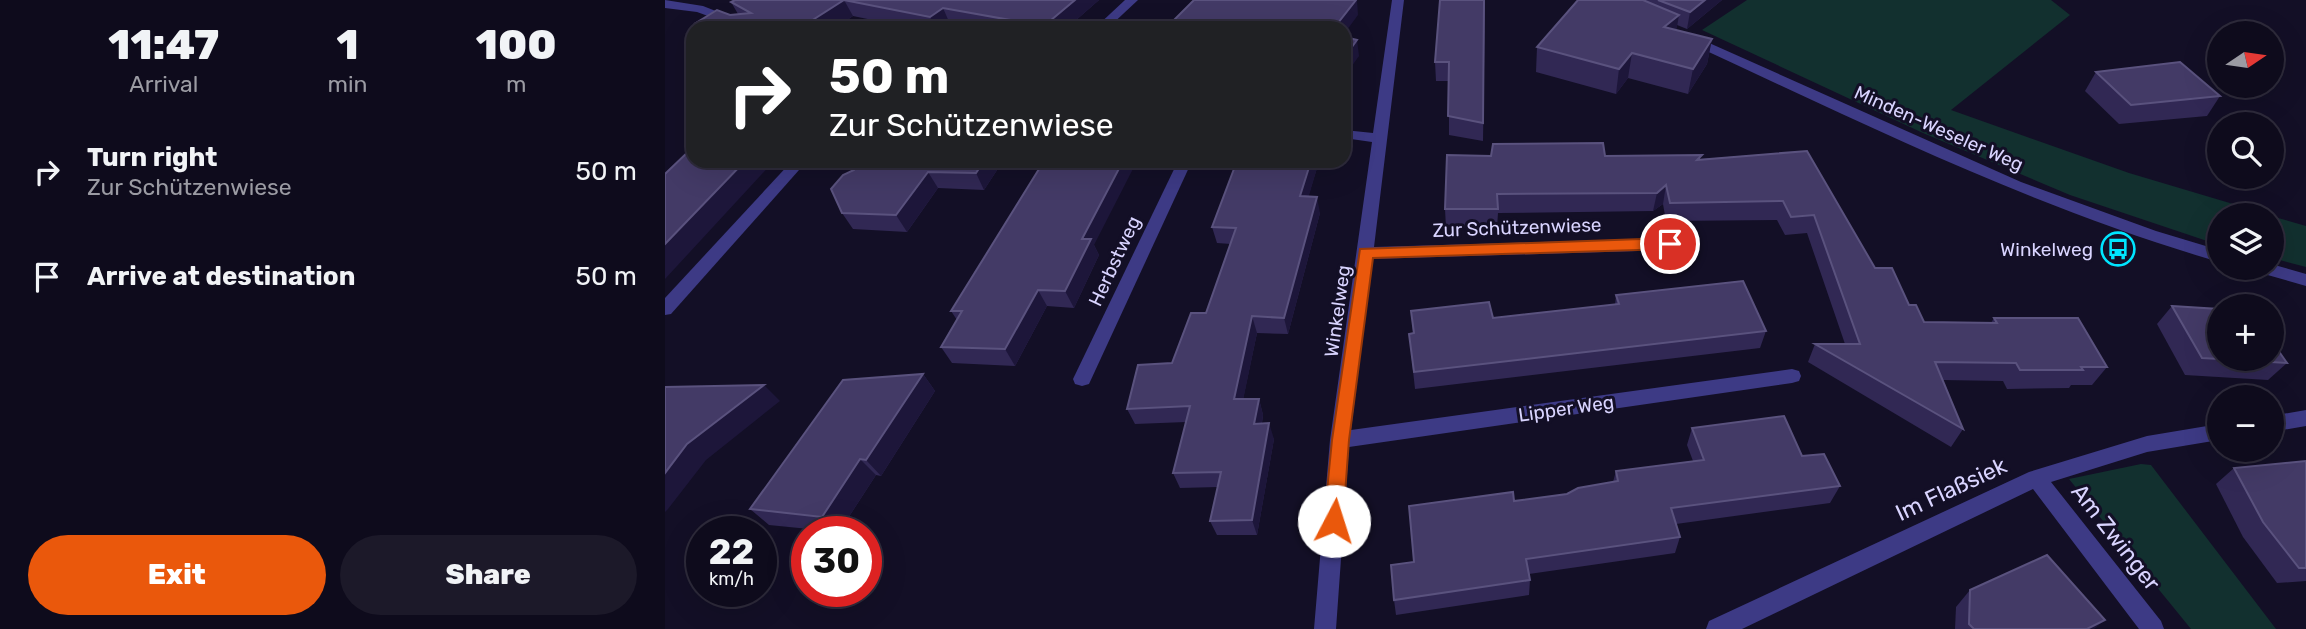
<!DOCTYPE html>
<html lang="en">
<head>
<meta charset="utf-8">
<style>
  :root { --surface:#0e0b1c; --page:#1c1929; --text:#f1f3f6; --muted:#9b9ba3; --line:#2e2b3b; --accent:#ea580c }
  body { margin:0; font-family:Rubik,sans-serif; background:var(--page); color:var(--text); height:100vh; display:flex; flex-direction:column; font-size:26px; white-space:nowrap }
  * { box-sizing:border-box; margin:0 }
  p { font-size:23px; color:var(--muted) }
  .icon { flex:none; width:38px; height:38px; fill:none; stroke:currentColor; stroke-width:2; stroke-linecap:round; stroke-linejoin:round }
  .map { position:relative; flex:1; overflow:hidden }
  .drawer { display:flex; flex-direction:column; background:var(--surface); width:665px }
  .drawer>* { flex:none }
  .guide { position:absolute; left:21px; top:21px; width:665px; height:147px; border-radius:21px; box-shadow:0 7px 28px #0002,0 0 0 2px var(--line); background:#202124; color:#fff; overflow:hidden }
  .needle { width:46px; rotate:77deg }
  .buttons { position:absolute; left:1542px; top:21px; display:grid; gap:14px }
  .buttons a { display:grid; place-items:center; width:77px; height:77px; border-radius:50%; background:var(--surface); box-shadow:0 7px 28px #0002,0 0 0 2px var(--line); font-size:35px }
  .speed { position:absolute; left:21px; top:516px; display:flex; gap:14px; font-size:35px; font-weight:700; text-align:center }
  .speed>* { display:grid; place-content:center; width:91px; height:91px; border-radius:50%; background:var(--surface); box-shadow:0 7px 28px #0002,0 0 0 2px var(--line); line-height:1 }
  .speed small { font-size:18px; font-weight:400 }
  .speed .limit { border:10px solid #d22; background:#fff; color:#111 }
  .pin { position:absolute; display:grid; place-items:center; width:60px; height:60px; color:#fff; margin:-30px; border:4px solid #fff; border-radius:50%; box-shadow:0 2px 7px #0007 }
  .me { position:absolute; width:77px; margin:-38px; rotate:5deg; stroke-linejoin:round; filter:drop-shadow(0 0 5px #0008) }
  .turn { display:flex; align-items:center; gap:24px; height:147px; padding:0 28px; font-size:32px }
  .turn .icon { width:91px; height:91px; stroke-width:2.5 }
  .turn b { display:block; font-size:49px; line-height:60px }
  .eta { display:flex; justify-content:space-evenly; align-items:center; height:119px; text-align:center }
  .eta b { font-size:42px; font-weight:800; line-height:49px }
  .cta { display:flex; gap:14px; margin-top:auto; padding:14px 28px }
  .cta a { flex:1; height:80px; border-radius:42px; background:var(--accent); color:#fff; font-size:28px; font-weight:800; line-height:80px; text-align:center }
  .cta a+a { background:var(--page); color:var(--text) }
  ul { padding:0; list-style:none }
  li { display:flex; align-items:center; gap:21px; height:105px; padding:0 28px }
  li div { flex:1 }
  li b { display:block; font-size:26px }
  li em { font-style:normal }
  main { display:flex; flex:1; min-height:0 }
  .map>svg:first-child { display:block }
</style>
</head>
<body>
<main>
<section class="drawer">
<div class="eta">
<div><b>11:47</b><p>Arrival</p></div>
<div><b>1</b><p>min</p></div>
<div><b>100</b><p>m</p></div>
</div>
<ul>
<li><svg class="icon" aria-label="right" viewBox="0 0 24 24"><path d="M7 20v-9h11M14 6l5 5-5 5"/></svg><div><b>Turn right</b><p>Zur Schützenwiese</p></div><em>50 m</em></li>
<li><svg class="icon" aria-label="arrive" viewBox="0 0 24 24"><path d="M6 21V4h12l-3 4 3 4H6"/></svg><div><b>Arrive at destination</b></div><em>50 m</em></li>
</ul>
<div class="cta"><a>Exit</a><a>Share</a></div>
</section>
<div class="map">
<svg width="1641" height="629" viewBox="0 0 1641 629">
  <rect width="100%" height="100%" fill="#130f26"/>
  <g fill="#12302f">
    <polygon points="1082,0 1386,0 1405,15 1286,110 1464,173 1605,215 1554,215 1554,245 1405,195 1258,133 1037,30"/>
    <polygon points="1606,216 1641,226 1641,267 1607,258"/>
    <polygon points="1476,464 1486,465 1611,629 1526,629 1404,479"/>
  </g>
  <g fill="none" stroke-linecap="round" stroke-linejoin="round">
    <g fill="#3d3a85" fill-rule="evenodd">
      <polygon points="0,0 38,6 94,28 76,28 32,12 0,8"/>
      <polygon points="460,0 473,0 443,28 430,28"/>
      <polygon points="727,0 739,0 709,247 1005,238 1013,244 1005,250 707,259 686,430 1127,369 1134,371 1136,376 1134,381 1127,383 684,447 671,629 649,629 665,440 707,142 679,138 679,130 708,133"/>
      <polygon points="127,161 142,161 6,314 0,315 0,298"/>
      <polygon points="513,161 527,161 424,384 417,386 410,384 408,379"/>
      <polygon points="1641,410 1641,426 1606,432 1606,416"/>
      <polygon points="1554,424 1554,440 1482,452 1386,482 1496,621 1499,629 1474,629 1368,489 1077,629 1041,629 1044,621 1364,472 1482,436"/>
    </g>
    <g fill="#3d3a85" fill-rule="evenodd">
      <path d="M1024 34 1356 182 1491 231 1554 250V262C1368 208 1195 122 1020 41L1018 38Z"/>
      <polygon points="1606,264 1641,274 1641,286 1592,272 1590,268 1606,268"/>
    </g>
  </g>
  <g fill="#312854">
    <polygon points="70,0 434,0 402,28 307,28 285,24 280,28 246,28 188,16 170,28 34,28 31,23 65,15 73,14 66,2"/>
    <polygon points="820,0 818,141 784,135 784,81 771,81 770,62"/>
    <polygon points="913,0 1057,0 1022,29 1012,25 1011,30 1047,39 1042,64 1023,94 963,78 951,94 871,72 872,47"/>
    <polygon points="1431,72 1555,96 1542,116 1454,124 1420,91"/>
    <polygon points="1142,151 1210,268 1259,322 1326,323 1329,318 1442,367 1427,385 1406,385 1404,388 1342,389 1338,381 1277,380 1298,429 1286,447 1143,362 1150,344 1180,344 1142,233 1120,235 1112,220 1001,221 998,204 988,211 833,213 832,228 781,228 780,209 940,156 1036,159"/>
    <polygon points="338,161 319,190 273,188 242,232 188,229 177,213 178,175"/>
    <polygon points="572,161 651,161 652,168 643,197 655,213 623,334 592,333 578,399 594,399 598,415 597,423 609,439 592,535 552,535 545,521 553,487 515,488 508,473 521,422 470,424 462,409 507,363 541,313 566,244 552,243 547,227"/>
    <polygon points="429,245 434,255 409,308 382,306 350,366 287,363 276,347 292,320 286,311"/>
    <polygon points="951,295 1101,331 1095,348 750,389 744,334 748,333 746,311 828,318 950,305"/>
    <polygon points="1507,306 1622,363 1603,380 1520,375 1492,324"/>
    <polygon points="258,374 270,391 216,476 211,475 174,532 104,525 85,509"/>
    <polygon points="1027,428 1137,456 1175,486 1165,503 1011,524 1015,537 1010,553 864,574 865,580 864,595 731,615 729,600 749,562 849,501 902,494 948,482 951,471 1028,461 1022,445"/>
    <polygon points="1641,461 1641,581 1612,583 1578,537 1551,484 1569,468"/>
    <polygon points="1305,590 1429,629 1290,629 1291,607"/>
  </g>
  <g fill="#1d163a">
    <polygon points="179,0 188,16 170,28 135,28"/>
    <polygon points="410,0 434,0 402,28 380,28 379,26"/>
    <polygon points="691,0 692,0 693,15 679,34 679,28 669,28"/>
    <polygon points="1040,0 1057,0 1022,29 1025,12"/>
    <polygon points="278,8 285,24 280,28 270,28 265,17"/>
    <polygon points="1014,15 1010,39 999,27"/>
    <polygon points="1047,39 1042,64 1023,94 1028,69"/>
    <polygon points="692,40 694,56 679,77 679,58"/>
    <polygon points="967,53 963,78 951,94 954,69"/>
    <polygon points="80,161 109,161 0,279 0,244"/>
    <polygon points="319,161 338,161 319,190 311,173"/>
    <polygon points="458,161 472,161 429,245 434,255 409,308 400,291 417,239"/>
    <polygon points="646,161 651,161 652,168 639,213 635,196"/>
    <polygon points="263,172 273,188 242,232 231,215"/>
    <polygon points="1001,185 998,204 988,211 992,193"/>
    <polygon points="652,197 655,213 623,334 619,318"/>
    <polygon points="373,290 382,306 350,366 340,349"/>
    <polygon points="587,316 592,333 575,415 569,399"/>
    <polygon points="258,374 270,391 216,476 201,460"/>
    <polygon points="99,385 115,401 41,460 3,509 0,512 0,473 22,444"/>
    <polygon points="594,399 598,415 594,439 589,424"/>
    <polygon points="604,423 609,439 592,535 587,520"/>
    <polygon points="195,459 211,475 174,532 157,517"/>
    <polygon points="1440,620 1429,629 1422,629"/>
  </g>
  <g fill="#433a66" stroke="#5a527e" stroke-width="2">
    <polygon points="70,0 410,0 379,26 278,8 265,17 179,0 135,28 62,28 31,23 52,10 65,15 86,13 66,2"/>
    <polygon points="529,0 691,0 669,28 501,28"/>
    <polygon points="775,0 819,0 818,123 783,116 784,62 770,62"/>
    <polygon points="913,0 978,0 1014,15 999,27 1047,39 1028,69 967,53 954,69 872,47"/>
    <polygon points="993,0 1040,0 1025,12"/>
    <polygon points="679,37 692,40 679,58"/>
    <polygon points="1515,62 1555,96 1466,105 1431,72"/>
    <polygon points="938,143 940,156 1037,155 1032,160 1142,151 1210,268 1227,268 1244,305 1251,305 1259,322 1332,323 1329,318 1413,318 1442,367 1416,367 1418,370 1355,370 1351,363 1270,362 1298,429 1150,344 1195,344 1149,215 1126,217 1118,201 1005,203 1001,185 992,193 832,194 833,209 780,209 782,155 826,156 828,144"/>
    <polygon points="28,147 28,161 80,161 0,244 0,174"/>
    <polygon points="196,161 319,161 311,173 263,172 231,215 177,213 166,189 178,175 189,170"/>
    <polygon points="379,161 458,161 417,239 426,239 400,291 373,290 340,349 276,347 297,311 286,311"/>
    <polygon points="572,161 646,161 635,196 652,197 619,318 587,316 569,399 594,399 589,424 604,423 587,520 545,521 556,472 508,473 525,406 462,409 473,365 507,363 526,313 541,313 571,228 547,227"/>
    <polygon points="1078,281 1101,331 749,372 744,334 749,333 746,311 824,302 828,318 954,304 951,295"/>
    <polygon points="1507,306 1554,309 1554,359 1537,358"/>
    <polygon points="1606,340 1622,363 1555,359 1606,359"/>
    <polygon points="258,374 201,460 195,459 157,517 85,509 178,380"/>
    <polygon points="99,385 22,444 0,473 0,387"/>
    <polygon points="1119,416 1137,456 1159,454 1175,486 1006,508 1015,537 861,559 865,580 729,600 726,565 749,562 744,506 848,492 849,501 902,494 913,488 953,481 951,471 1039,460 1027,428"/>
    <polygon points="1641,461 1641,568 1634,568 1598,522 1569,468"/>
    <polygon points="1382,555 1440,620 1422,629 1309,629 1304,624 1305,590"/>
  </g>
  <polygon fill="#ea580c" stroke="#983908" stroke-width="2" points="1005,238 1013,244 1005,249 708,258 684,440 678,521 676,527 669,530 662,527 659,521 667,440 695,249"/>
  <defs>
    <symbol id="bus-ring" viewBox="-11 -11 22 22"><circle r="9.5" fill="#130f26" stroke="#00e5ff" stroke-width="1.5"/><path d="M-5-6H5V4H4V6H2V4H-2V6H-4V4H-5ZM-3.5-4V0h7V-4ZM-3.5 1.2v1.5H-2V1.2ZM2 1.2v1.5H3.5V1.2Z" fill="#00e5ff"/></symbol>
  </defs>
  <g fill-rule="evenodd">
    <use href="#bus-ring" x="1434" y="230" width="38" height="38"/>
  </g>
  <g text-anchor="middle" stroke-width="6" stroke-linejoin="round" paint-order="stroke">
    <g font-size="19" fill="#d9d4ff" stroke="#130f26">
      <text transform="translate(1274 128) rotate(24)" y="7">Minden-Weseler Weg</text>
      <text transform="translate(852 227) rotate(-2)" y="7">Zur Schützenwiese</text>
      <text transform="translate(449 261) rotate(-65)" y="7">Herbstweg</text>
      <text transform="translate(672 311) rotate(-82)" y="7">Winkelweg</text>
      <text transform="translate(901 408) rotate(-8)" y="7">Lipper Weg</text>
    </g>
    <g font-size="19" fill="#d9d4ff" stroke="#130f26" text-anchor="end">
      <text x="1428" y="256">Winkelweg</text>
    </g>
    <g font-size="23" fill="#d9d4ff" stroke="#130f26">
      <text transform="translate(1286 489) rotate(-25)" y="8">Im Flaßsiek</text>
      <text transform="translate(1451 537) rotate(52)" y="8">Am Zwinger</text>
    </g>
  </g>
</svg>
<div class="buttons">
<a><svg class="needle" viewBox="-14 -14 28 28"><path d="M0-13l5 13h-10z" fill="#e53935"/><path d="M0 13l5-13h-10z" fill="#9b9ba3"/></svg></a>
<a><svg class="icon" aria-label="search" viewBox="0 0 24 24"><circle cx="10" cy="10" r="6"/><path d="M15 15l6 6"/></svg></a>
<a><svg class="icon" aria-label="layers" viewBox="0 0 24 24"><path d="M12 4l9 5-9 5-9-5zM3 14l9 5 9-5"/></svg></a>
<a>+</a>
<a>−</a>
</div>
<div class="speed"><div>22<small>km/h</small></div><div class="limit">30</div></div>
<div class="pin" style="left:1005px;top:244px;background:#d93025"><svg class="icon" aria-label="arrive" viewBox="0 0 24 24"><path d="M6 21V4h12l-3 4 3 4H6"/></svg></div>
<svg class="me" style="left:669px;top:521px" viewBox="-20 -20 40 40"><circle r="19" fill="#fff"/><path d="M0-13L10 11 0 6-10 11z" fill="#ea580c"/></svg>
<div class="guide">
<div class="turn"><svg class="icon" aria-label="right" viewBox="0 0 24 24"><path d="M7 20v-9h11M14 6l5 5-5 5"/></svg><div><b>50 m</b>Zur Schützenwiese</div></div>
</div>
</div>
</main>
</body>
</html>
